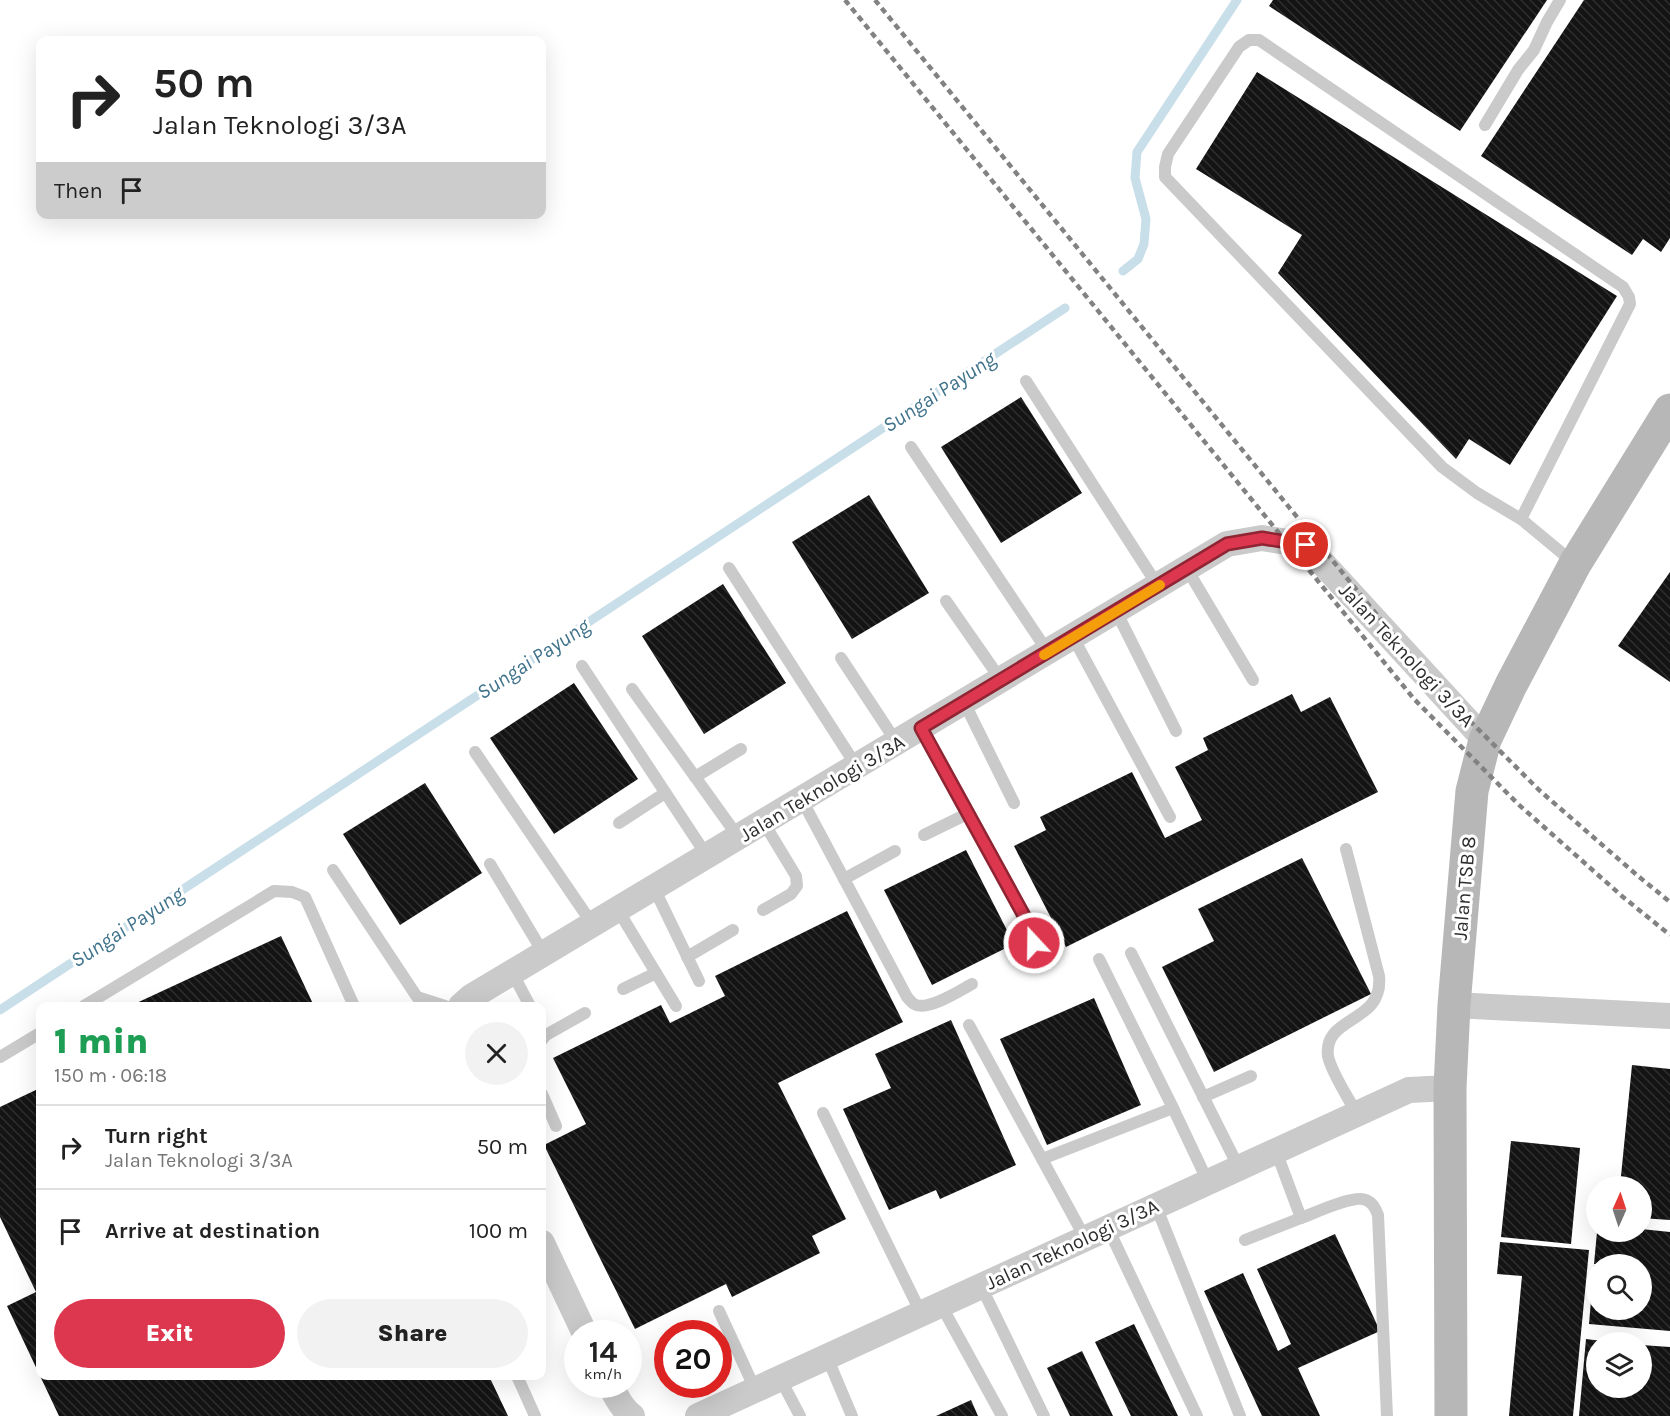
<!DOCTYPE html>
<html lang="en">
<head>
<meta charset="utf-8">
<style>
  :root { --surface:#fff; --page:#f2f2f2; --text:#222; --muted:#767676; --line:#e0e0e0; --accent:#dc374e }
  body { margin:0; font-family:Karla,sans-serif; background:var(--page); color:var(--text); height:100vh; display:flex; flex-direction:column; font-size:22px; white-space:nowrap }
  * { box-sizing:border-box; margin:0 }
  p { font-size:20px; color:var(--muted) }
  .icon { flex:none; width:33px; height:33px; fill:none; stroke:currentColor; stroke-width:2; stroke-linecap:round; stroke-linejoin:round }
  .map { position:relative; flex:1; overflow:hidden }
  .panel { position:absolute; left:36px; top:1002px; width:510px; height:378px; display:flex; flex-direction:column; background:var(--surface); border-radius:12px; box-shadow:0 6px 24px #0002 }
  .panel>* { flex:none }
  .hud { position:absolute; left:36px; top:36px; width:510px; height:183px; border-radius:12px; box-shadow:0 6px 24px #0002; background:#fff; color:var(--text); overflow:hidden }
  .needle { width:39px; rotate:3deg }
  .tools { position:absolute; left:1586px; top:1176px; display:grid; gap:12px }
  .tools a { display:grid; place-items:center; width:66px; height:66px; border-radius:50%; background:var(--surface); box-shadow:0 6px 24px #0002; font-size:30px }
  .speed { position:absolute; left:564px; top:1320px; display:flex; gap:12px; font-size:30px; font-weight:700; text-align:center }
  .speed>* { display:grid; place-content:center; width:78px; height:78px; border-radius:50%; background:var(--surface); box-shadow:0 6px 24px #0002; line-height:1 }
  .speed small { font-size:15px; font-weight:400 }
  .speed .limit { border:9px solid #d22; background:#fff; color:#111 }
  .pin { position:absolute; display:grid; place-items:center; width:51px; height:51px; color:#fff; margin:-26px; border:3px solid #fff; border-radius:50%; box-shadow:0 2px 6px #0007 }
  .me { position:absolute; width:66px; margin:-33px; rotate:339deg; stroke-linejoin:round; filter:drop-shadow(0 0 4px #0008) }
  .turn { display:flex; align-items:center; gap:21px; height:126px; padding:0 18px; font-size:27px }
  .turn .icon { width:78px; height:78px; stroke-width:2.5 }
  .turn b { display:block; font-size:42px; line-height:51px }
  .then { display:flex; align-items:center; height:57px; padding:0 18px; background:#0003; gap:12px; font-size:22px }
  .round { display:grid; place-items:center; flex:none; width:63px; height:63px; border-radius:32px; background:var(--page) }
  .summary { display:flex; align-items:center; justify-content:space-between; height:102px; padding:0 18px }
  h1 { font-size:36px; font-weight:800; line-height:45px; color:#1e9e55 }
  .cta { display:flex; gap:12px; margin-top:auto; padding:12px 18px }
  .cta a { flex:1; height:69px; border-radius:36px; background:var(--accent); color:#fff; font-size:24px; font-weight:800; line-height:69px; text-align:center }
  .cta a+a { background:var(--page); color:var(--text) }
  ul { padding:0; list-style:none }
  li { display:flex; align-items:center; gap:18px; height:84px; padding:0 18px; border-top:2px solid var(--line) }
  li div { flex:1 }
  li b { display:block; font-size:22px }
  li em { font-style:normal }
  .map>svg:first-child { display:block }
</style>
</head>
<body>
<div class="map">
<svg width="1670" height="1416" viewBox="0 0 1670 1416">
  <defs>
    <pattern id="building-back-hatch" width="6" height="6" patternUnits="userSpaceOnUse" patternTransform="scale(1.5)"><rect width="6" height="6" fill="#141414"/><path d="M-1 5l2 2M0 0l6 6M5-1l2 2" fill="none" stroke="#2e2e2e"/></pattern>
  </defs>
  <rect width="100%" height="100%" fill="#fff"/>
  <g fill="none" stroke-linecap="round" stroke-linejoin="round">
    <g stroke="#c8dee9" stroke-width="9">
      <polyline points="1123,271 1138,259 1144,244 1146,219 1135,178 1137,152 1237,0"/>
      <polyline points="0,1010 1065,308"/>
    </g>
  </g>
  <g fill="url(#building-back-hatch)">
    <polygon points="1273,0 1547,0 1460,131 1269,6"/>
    <polygon points="1584,0 1670,0 1670,238 1661,252 1643,239 1632,255 1481,156"/>
    <polygon points="1257,72 1617,296 1510,465 1469,439 1456,459 1278,273 1302,235 1196,169"/>
    <polygon points="1021,397 1082,493 1001,543 941,447"/>
    <polygon points="869,495 929,593 852,639 792,542"/>
    <polygon points="1670,572 1670,682 1618,646"/>
    <polygon points="723,584 786,683 704,734 642,636"/>
    <polygon points="574,683 638,779 554,834 490,738"/>
    <polygon points="1292,694 1301,712 1330,697 1378,792 1066,947 1014,846 1046,830 1040,817 1132,772 1165,838 1202,820 1175,767 1208,750 1203,738"/>
    <polygon points="425,783 482,873 400,925 343,834"/>
    <polygon points="966,850 1014,944 932,985 884,890"/>
    <polygon points="1302,858 1371,994 1214,1072 1162,967 1214,941 1198,909"/>
    <polygon points="847,911 903,1022 778,1083 846,1219 812,1236 820,1253 732,1297 726,1284 635,1329 544,1145 586,1124 553,1058 661,1005 670,1023 725,996 715,976"/>
    <polygon points="281,936 314,1006 130,1006"/>
    <polygon points="1094,998 1141,1105 1047,1145 1000,1039"/>
    <polygon points="951,1020 1016,1165 940,1199 936,1190 889,1210 843,1109 891,1088 875,1054"/>
    <polygon points="1632,1065 1670,1069 1670,1220 1641,1218 1641,1186 1620,1186"/>
    <polygon points="40,1088 40,1376 489,1376 508,1416 59,1416 7,1306 36,1292 0,1217 0,1107"/>
    <polygon points="1511,1141 1580,1148 1571,1244 1501,1237"/>
    <polygon points="1641,1229 1670,1232 1670,1331 1589,1324 1594,1265 1596,1266 1596,1310 1641,1310 1641,1264 1594,1264 1597,1232 1641,1232"/>
    <polygon points="1335,1234 1380,1331 1298,1368 1320,1416 1262,1416 1204,1291 1243,1273 1278,1351 1291,1344 1257,1269"/>
    <polygon points="1500,1242 1589,1250 1573,1416 1509,1416 1522,1276 1497,1274"/>
    <polygon points="1134,1324 1178,1416 1131,1416 1095,1342"/>
    <polygon points="1586,1339 1602,1341 1602,1342 1596,1342 1596,1388 1641,1388 1641,1345 1670,1347 1670,1416 1579,1416"/>
    <polygon points="1082,1351 1113,1416 1070,1416 1047,1368"/>
    <polygon points="971,1400 978,1416 936,1416"/>
  </g>
  <g fill="none" stroke-linecap="round" stroke-linejoin="round">
    <g stroke="#cacaca" stroke-width="12">
      <polygon points="1249,40 1259,40 1623,287 1629,297 1630,304 1521,519 1477,493 1442,467 1165,177 1165,167 1168,154 1239,47"/>
      <polyline points="1485,125 1518,70 1534,50 1547,22 1560,0"/>
      <polyline points="1026,381 1158,586"/>
      <polyline points="911,447 1048,652"/>
      <polyline points="1521,519 1574,563"/>
      <polyline points="729,568 857,767"/>
      <polyline points="1187,569 1253,680"/>
      <polyline points="946,601 1001,680"/>
      <polyline points="1116,611 1176,731"/>
      <polyline points="1073,637 1170,817"/>
      <polyline points="841,658 897,743"/>
      <polyline points="582,666 707,856"/>
      <polyline points="632,689 739,838"/>
      <polyline points="964,702 1014,803"/>
      <polyline points="921,728 1033,932 1034,943 1027,951 1018,955"/>
      <polyline points="475,752 593,925"/>
      <polyline points="695,777 741,749"/>
      <path d="M802 800 907 997C908 998 912 1003 914 1004 927 1012 959 991 972 984"/>
      <polyline points="619,823 665,793"/>
      <polyline points="924,835 967,814"/>
      <path d="M1346 849 1379 976C1384 1024 1323 1015 1328 1056 1331 1072 1349 1099 1357 1114"/>
      <polyline points="490,864 544,954"/>
      <polyline points="333,870 417,997 445,1006"/>
      <polyline points="844,879 895,851"/>
      <polyline points="654,888 699,981"/>
      <polyline points="618,910 676,1006"/>
      <polyline points="763,910 791,894 797,886 796,876 764,823"/>
      <polyline points="1131,953 1239,1168"/>
      <polyline points="687,957 733,930"/>
      <polyline points="513,974 530,1006"/>
      <polyline points="623,989 656,973"/>
      <polyline points="84,1006 274,891 292,892 305,897 354,1006"/>
      <polyline points="969,1025 1085,1238"/>
      <polyline points="542,1040 546,1035 585,1013"/>
      <polyline points="0,1057 40,1033"/>
      <polyline points="542,1094 556,1126"/>
      <polyline points="1203,1097 1251,1076"/>
      <polyline points="1173,1108 1208,1182"/>
      <polyline points="823,1113 921,1313"/>
      <path d="M1276 1151 1301 1218C1315 1213 1354 1194 1366 1200 1373 1203 1375 1208 1378 1215L1387 1416"/>
      <polyline points="1042,1159 1173,1108 1099,959"/>
      <polyline points="1156,1206 1240,1416"/>
      <polyline points="1108,1228 1197,1416"/>
      <polyline points="1245,1240 1301,1218"/>
      <polyline points="981,1286 1044,1416"/>
      <polyline points="941,1305 1002,1416"/>
      <polyline points="719,1311 755,1389"/>
      <polyline points="827,1357 852,1416"/>
      <polyline points="517,1376 535,1416"/>
      <polyline points="780,1378 800,1416"/>
    </g>
    <g stroke="#cacaca" stroke-width="26">
      <polyline points="1454,1005 1670,1016"/>
      <polyline points="461,1006 471,997 1227,544 1262,538 1306,545 1485,740"/>
      <polyline points="542,1243 585,1334"/>
      <path d="M610 1384C615 1395 622 1409 632 1416"/>
      <polyline points="698,1416 1409,1090 1450,1088"/>
    </g>
    <polyline stroke="#b7b7b7" stroke-width="33" points="1451,1416 1450,1088 1454,1005 1472,791 1485,740 1511,685 1575,564 1670,410"/>
    <g stroke="#828282" stroke-width="4.5" stroke-dasharray="6 4.5" stroke-linecap="butt">
      <polyline points="845,0 1414,699 1518,804 1623,897 1670,935"/>
      <polyline points="875,0 1435,686 1539,790 1638,876 1670,902"/>
    </g>
  </g>
  <g fill="none" stroke-linecap="round" stroke-linejoin="round">
    <defs>
      <polyline id="route" points="1034,943 1033,932 921,728 1227,544 1262,538 1306,545"/>
    </defs>
    <use href="#route" stroke="#8f2433" stroke-width="15"/>
    <use href="#route" stroke="#dc374e" stroke-width="10"/>
    <polyline stroke="#f59e0b" stroke-width="10" points="1044,655 1160,585"/>
  </g>
  <g text-anchor="middle" stroke-width="6" stroke-linejoin="round" paint-order="stroke">
    <g font-size="20" fill="#2d2d2d" stroke="#fff">
      <text transform="translate(1407 655) rotate(47)" y="7">Jalan Teknologi 3/3A</text>
      <text transform="translate(822 788) rotate(-31)" y="7">Jalan Teknologi 3/3A</text>
      <text transform="translate(1464 888) rotate(-85)" y="7">Jalan TSB 8</text>
      <text transform="translate(1072 1244) rotate(-25)" y="7">Jalan Teknologi 3/3A</text>
    </g>
    <g font-size="21" font-style="italic" fill="#3f728b" stroke="#fff">
      <text transform="translate(939 392) rotate(-33)" y="7">Sungai Payung</text>
      <text transform="translate(533 659) rotate(-33)" y="7">Sungai Payung</text>
      <text transform="translate(127 927) rotate(-33)" y="7">Sungai Payung</text>
    </g>
  </g>
</svg>
<div class="tools">
<a><svg class="needle" viewBox="-14 -14 28 28"><path d="M0-13l5 13h-10z" fill="#e53935"/><path d="M0 13l5-13h-10z" fill="#767676"/></svg></a>
<a><svg class="icon" aria-label="search" viewBox="0 0 24 24"><circle cx="10" cy="10" r="6"/><path d="M15 15l6 6"/></svg></a>
<a><svg class="icon" aria-label="layers" viewBox="0 0 24 24"><path d="M12 4l9 5-9 5-9-5zM3 14l9 5 9-5"/></svg></a>
</div>
<div class="speed"><div>14<small>km/h</small></div><div class="limit">20</div></div>
<div class="pin" style="left:1306px;top:545px;background:#d93025"><svg class="icon" aria-label="arrive" viewBox="0 0 24 24"><path d="M6 21V4h12l-3 4 3 4H6"/></svg></div>
<svg class="me" style="left:1034px;top:943px" viewBox="-20 -20 40 40"><circle r="17" fill="#dc374e" stroke="#fff" stroke-width="3"/><path d="M0-11L8 9 0 5-8 9z" fill="#fff"/></svg>
<div class="hud">
<div class="turn"><svg class="icon" aria-label="right" viewBox="0 0 24 24"><path d="M7 20v-9h11M14 6l5 5-5 5"/></svg><div><b>50 m</b>Jalan Teknologi 3/3A</div></div>
<div class="then">Then<svg class="icon" aria-label="arrive" viewBox="0 0 24 24"><path d="M6 21V4h12l-3 4 3 4H6"/></svg></div>
</div>
<section class="panel">
<div class="summary"><div><h1>1 min</h1><p>150 m · 06:18</p></div><a class="round"><svg class="icon" aria-label="close" viewBox="0 0 24 24"><path d="M6 6l12 12M18 6L6 18"/></svg></a></div>
<ul>
<li><svg class="icon" aria-label="right" viewBox="0 0 24 24"><path d="M7 20v-9h11M14 6l5 5-5 5"/></svg><div><b>Turn right</b><p>Jalan Teknologi 3/3A</p></div><em>50 m</em></li>
<li><svg class="icon" aria-label="arrive" viewBox="0 0 24 24"><path d="M6 21V4h12l-3 4 3 4H6"/></svg><div><b>Arrive at destination</b></div><em>100 m</em></li>
</ul>
<div class="cta"><a>Exit</a><a>Share</a></div>
</section>
</div>
</body>
</html>
